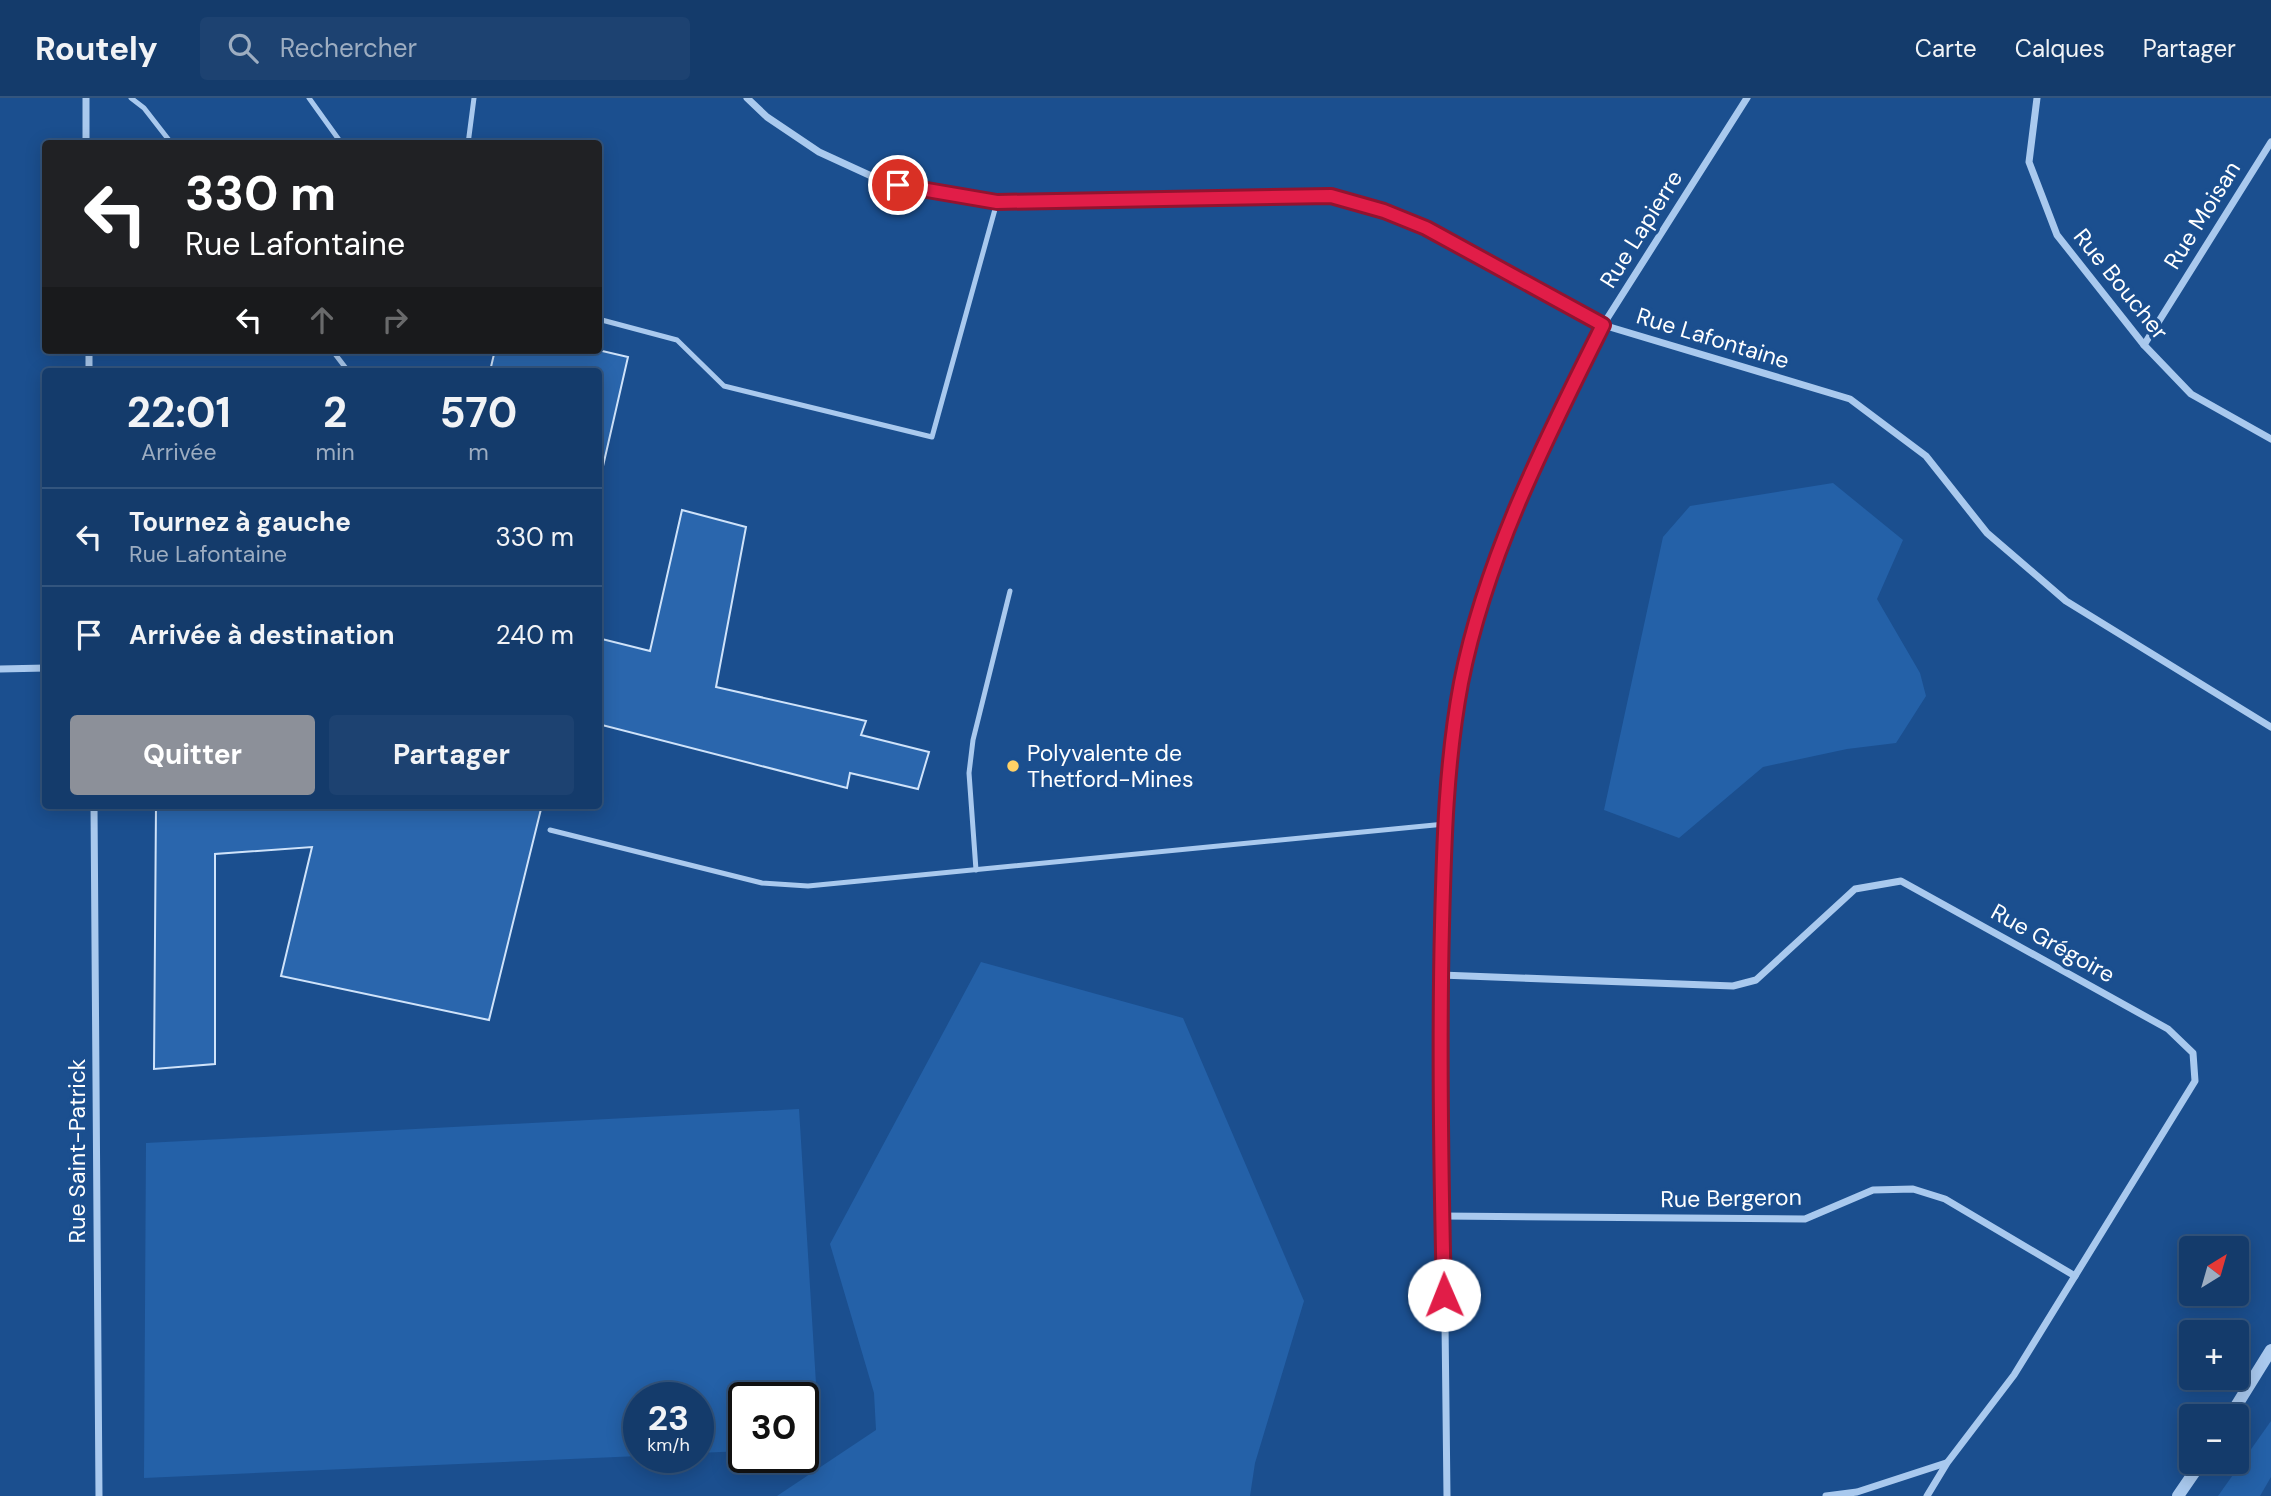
<!DOCTYPE html>
<html lang="fr">
<head>
<meta charset="utf-8">
<style>
  :root { --surface:#143b6b; --page:#1d4271; --text:#f1f3f6; --muted:#9dadc1; --line:#33557e; --accent:#8c9099 }
  body { margin:0; font-family:"DM Sans",sans-serif; background:var(--page); color:var(--text); height:100vh; display:flex; flex-direction:column; font-size:26px; white-space:nowrap }
  * { box-sizing:border-box; margin:0 }
  p { font-size:23px; color:var(--muted) }
  .icon { flex:none; width:38px; height:38px; fill:none; stroke:currentColor; stroke-width:2; stroke-linecap:round; stroke-linejoin:round }
  .map { position:relative; flex:1; overflow:hidden }
  .drawer { position:absolute; left:42px; top:270px; width:560px; height:441px; display:flex; flex-direction:column; background:var(--surface); border-radius:7px; box-shadow:0 4px 18px #0003,0 0 0 2px var(--line) }
  .drawer>* { flex:none }
  .top-card { position:absolute; left:42px; top:42px; width:560px; height:214px; border-radius:7px; box-shadow:0 4px 18px #0003,0 0 0 2px var(--line); background:#202124; color:#fff; overflow:hidden }
  .needle { width:46px; rotate:37deg }
  .controls { position:absolute; left:2179px; top:1138px; display:grid; gap:14px }
  .controls a { display:grid; place-items:center; width:70px; height:70px; border-radius:7px; background:var(--surface); box-shadow:0 4px 18px #0003,0 0 0 2px var(--line); font-size:35px }
  .speed { position:absolute; left:623px; top:1284px; display:flex; gap:14px; font-size:35px; font-weight:700; text-align:center }
  .speed>* { display:grid; place-content:center; width:91px; height:91px; border-radius:50%; background:var(--surface); box-shadow:0 4px 18px #0003,0 0 0 2px var(--line); line-height:1 }
  .speed small { font-size:18px; font-weight:400 }
  .speed .limit { border:4px solid #111; border-radius:10px; background:#fff; color:#111 }
  .pin { position:absolute; display:grid; place-items:center; width:60px; height:60px; color:#fff; margin:-30px; border:4px solid #fff; border-radius:50%; box-shadow:0 2px 7px #0007 }
  .me { position:absolute; width:77px; margin:-38px; rotate:359deg; stroke-linejoin:round; filter:drop-shadow(0 0 5px #0008) }
  .turn { display:flex; align-items:center; gap:24px; height:147px; padding:0 28px; font-size:32px }
  .turn .icon { width:91px; height:91px; stroke-width:2.5 }
  .turn b { display:block; font-size:49px; line-height:60px }
  .lanes { display:flex; align-items:center; height:66px; padding:0 28px; background:#0003; justify-content:center; gap:35px; direction:ltr }
  .lanes .off { opacity:.35 }
  .eta { display:flex; justify-content:space-evenly; align-items:center; height:119px; text-align:center }
  .eta b { font-size:42px; font-weight:700; line-height:49px }
  .primary-button { display:flex; gap:14px; margin-top:auto; padding:14px 28px }
  .primary-button a { flex:1; height:80px; border-radius:7px; background:var(--accent); color:#fff; font-size:28px; font-weight:700; line-height:80px; text-align:center }
  .primary-button a+a { background:var(--page); color:var(--text) }
  ul { padding:0; list-style:none }
  li { display:flex; align-items:center; gap:21px; height:98px; padding:0 28px; border-top:2px solid var(--line) }
  li div { flex:1 }
  li b { display:block; font-size:26px }
  li em { font-style:normal }
  header { display:flex; align-items:center; gap:42px; box-sizing:border-box; height:98px; padding:0 35px; background:var(--surface); border-bottom:2px solid var(--line) }
  header strong { font-size:33px }
  nav { display:flex; gap:38px; margin-inline-start:auto; font-size:24px }
  .search { width:490px; height:63px; background:var(--page); display:flex; align-items:center; gap:18px; box-sizing:border-box; padding:0 24px; border-radius:7px; color:var(--muted); font-size:26px }
  .map>svg:first-child { display:block }
</style>
</head>
<body>
<header>
<strong>Routely</strong>
<div class="search"><svg class="icon" aria-label="search" viewBox="0 0 24 24"><circle cx="10" cy="10" r="6"/><path d="M15 15l6 6"/></svg>Rechercher</div>
<nav><a>Carte</a><a>Calques</a><a>Partager</a></nav>
</header>
<div class="map">
<svg width="2271" height="1398" viewBox="0 0 2271 1398">
  <rect width="100%" height="100%" fill="#1b4f8f"/>
  <g fill="#2461a8">
    <polygon points="1833,385 1903,442 1877,501 1920,575 1926,598 1896,645 1847,651 1763,669 1679,740 1604,712 1663,439 1690,408"/>
    <polygon points="981,864 1183,920 1304,1203 1255,1365 1250,1398 777,1398 876,1332 874,1295 830,1146"/>
    <polygon points="799,1011 820,1350 803,1350 803,1300 744,1300 744,1353 698,1355 698,1300 639,1300 639,1358 144,1380 146,1045"/>
    <polygon points="2271,1323 2271,1379 2260,1398 2218,1398"/>
  </g>
  <g fill="#2a66ad" stroke="#cfe3fa" stroke-width="2">
    <polygon points="495,252 598,252 628,259 598,390 598,273 490,273"/>
    <polygon points="682,412 746,429 716,589 866,623 861,637 929,654 918,691 850,675 847,690 598,626 598,540 650,553"/>
    <polygon points="156,707 542,707 489,922 281,878 312,749 215,756 215,966 154,971"/>
  </g>
  <g fill="none" stroke-linecap="round" stroke-linejoin="round">
    <g stroke="#a9c9ee" stroke-width="5">
      <polyline points="131,0 144,10 172,46"/>
      <polyline points="309,0 342,46"/>
      <polyline points="468,46 474,0"/>
      <polyline points="598,221 677,242 724,288 932,339 997,104"/>
      <polyline points="332,252 348,273"/>
      <polyline points="550,732 762,785 808,788 1445,726"/>
      <polyline points="976,772 969,675 973,642 1010,493"/>
    </g>
    <g stroke="#a9c9ee" stroke-width="7">
      <polyline points="86,0 86,46"/>
      <polyline points="747,0 767,19 819,54 880,82 916,92 997,104 1330,98 1384,113 1426,130 1603,227 1850,301 1926,358 1987,435 2066,503 2271,629"/>
      <polyline points="2037,0 2029,64 2057,137 2144,247 2191,296 2271,341"/>
      <polyline points="2144,247 2271,44"/>
      <polyline points="89,252 89,273"/>
      <polyline points="0,571 46,570"/>
      <polyline points="94,707 99,1398"/>
      <polyline points="1441,877 1733,888 1756,882 1855,791 1901,783 2168,931 2193,955 2195,983 2014,1277 1947,1365 1927,1398"/>
      <polyline points="1442,1118 1805,1121 1873,1092 1913,1091 1945,1101 2075,1178"/>
      <polyline points="1447,1398 1441,877 1446,692 1462,583 1491,476 1536,361 1603,227 1747,0"/>
      <polyline points="1826,1398 1857,1394 1946,1365"/>
    </g>
    <g stroke="#a9c9ee" stroke-width="12">
      <polyline points="2230,1318 2271,1252"/>
      <polyline points="2178,1398 2202,1363"/>
    </g>
  </g>
  <g fill="none" stroke-linecap="round" stroke-linejoin="round">
    <defs>
      <path id="route" d="M898 87 997 104 1331 98 1384 113 1426 130 1603 227C1546 341 1486 458 1461 585 1446 665 1444 745 1442 827 1439 950 1441 1074 1444 1197"/>
    </defs>
    <use href="#route" stroke="#92132f" stroke-width="18"/>
    <use href="#route" stroke="#e11d48" stroke-width="12"/>
  </g>
  <circle fill="#ffd166" stroke="#1b4f8f" stroke-width="2.5" cx="1013" cy="668" r="7"/>
  <g text-anchor="middle" stroke-width="7" stroke-linejoin="round" paint-order="stroke">
    <g font-size="23" fill="#fff" stroke="#1b4f8f">
      <text transform="translate(2202 117) rotate(-58)" y="8">Rue Moisan</text>
      <text transform="translate(1641 131) rotate(-58)" y="8">Rue Lapierre</text>
      <text transform="translate(2121 186) rotate(51)" y="8">Rue Boucher</text>
      <text transform="translate(1713 240) rotate(17)" y="8">Rue Lafontaine</text>
      <text transform="translate(2053 845) rotate(29)" y="8">Rue Grégoire</text>
      <text transform="translate(77 1053) rotate(-90)" y="8">Rue Saint-Patrick</text>
      <text transform="translate(1731 1100) rotate(-1)" y="8">Rue Bergeron</text>
    </g>
    <g font-size="23" fill="#fff" stroke="#1b4f8f" text-anchor="start">
      <text x="1027" y="663">Polyvalente de<tspan x="1027" dy="26">Thetford-Mines</tspan></text>
    </g>
  </g>
</svg>
<div class="controls">
<a><svg class="needle" viewBox="-14 -14 28 28"><path d="M0-13l5 13h-10z" fill="#e53935"/><path d="M0 13l5-13h-10z" fill="#9dadc1"/></svg></a>
<a>+</a>
<a>−</a>
</div>
<div class="speed"><div>23<small>km/h</small></div><div class="limit">30</div></div>
<div class="pin" style="left:898px;top:87px;background:#d93025"><svg class="icon" aria-label="arrive" viewBox="0 0 24 24"><path d="M6 21V4h12l-3 4 3 4H6"/></svg></div>
<svg class="me" style="left:1444px;top:1197px" viewBox="-20 -20 40 40"><circle r="19" fill="#fff"/><path d="M0-13L10 11 0 6-10 11z" fill="#e11d48"/></svg>
<div class="top-card">
<div class="turn"><svg class="icon" aria-label="left" viewBox="0 0 24 24"><path d="M17 20v-9H6M10 6l-5 5 5 5"/></svg><div><b>330 m</b>Rue Lafontaine</div></div>
<div class="lanes"><svg class="icon" aria-label="left" viewBox="0 0 24 24"><path d="M17 20v-9H6M10 6l-5 5 5 5"/></svg><svg class="icon off" aria-label="ahead" viewBox="0 0 24 24"><path d="M12 20V5M6 11l6-6 6 6"/></svg><svg class="icon off" aria-label="right" viewBox="0 0 24 24"><path d="M7 20v-9h11M14 6l5 5-5 5"/></svg></div>
</div>
<section class="drawer">
<div class="eta">
<div><b>22:01</b><p>Arrivée</p></div>
<div><b>2</b><p>min</p></div>
<div><b>570</b><p>m</p></div>
</div>
<ul>
<li><svg class="icon" aria-label="left" viewBox="0 0 24 24"><path d="M17 20v-9H6M10 6l-5 5 5 5"/></svg><div><b>Tournez à gauche</b><p>Rue Lafontaine</p></div><em>330 m</em></li>
<li><svg class="icon" aria-label="arrive" viewBox="0 0 24 24"><path d="M6 21V4h12l-3 4 3 4H6"/></svg><div><b>Arrivée à destination</b></div><em>240 m</em></li>
</ul>
<div class="primary-button"><a>Quitter</a><a>Partager</a></div>
</section>
</div>
</body>
</html>
